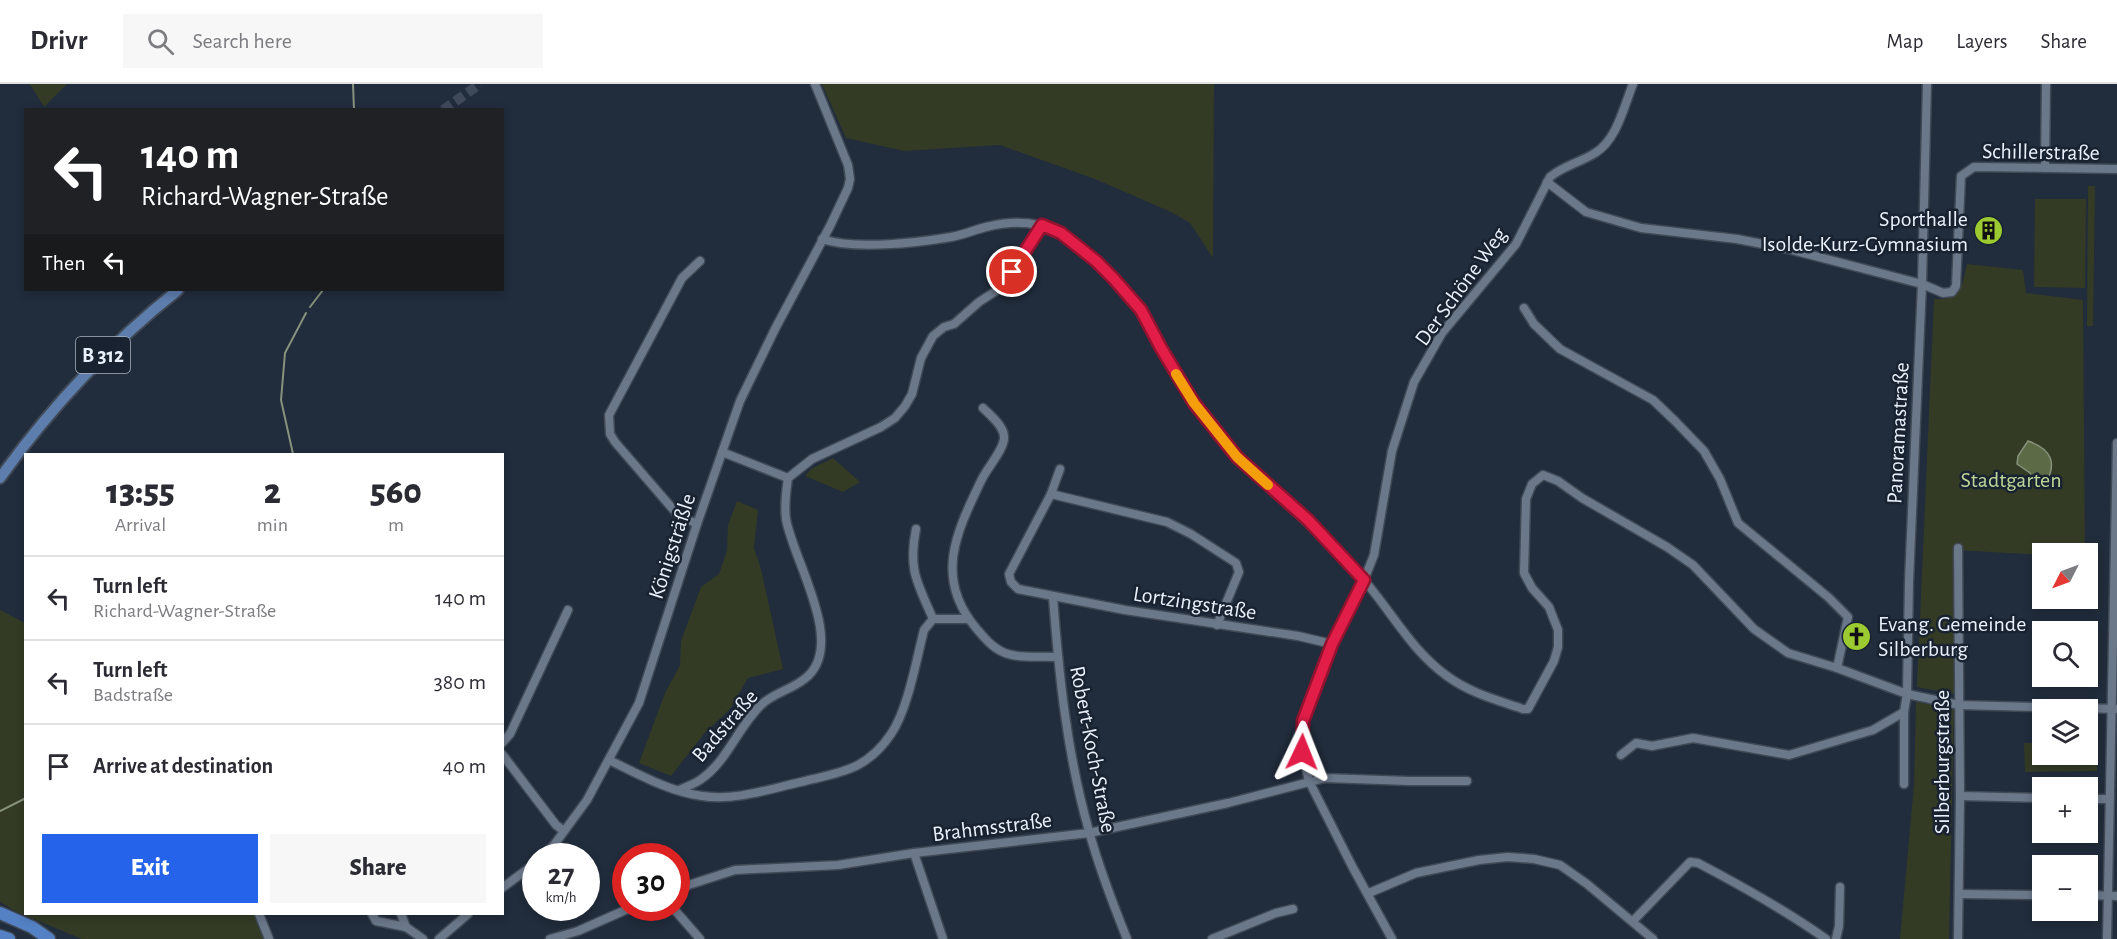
<!DOCTYPE html>
<html lang="en">
<head>
<meta charset="utf-8">
<style>
  :root { --surface:#fff; --page:#f7f7f7; --text:#2b2b33; --muted:#7c7c81; --line:#e1e1e2; --accent:#2563eb }
  body { margin:0; font-family:"Alegreya Sans",sans-serif; background:var(--page); color:var(--text); height:100vh; display:flex; flex-direction:column; font-size:22px; white-space:nowrap }
  * { box-sizing:border-box; margin:0 }
  p { font-size:20px; color:var(--muted) }
  .icon { flex:none; width:33px; height:33px; fill:none; stroke:currentColor; stroke-width:2; stroke-linecap:round; stroke-linejoin:round }
  .map { position:relative; flex:1; overflow:hidden }
  .details { position:absolute; left:24px; top:369px; width:480px; height:462px; display:flex; flex-direction:column; background:var(--surface); border-radius:0px; box-shadow:0 3px 9px #0003 }
  .details>* { flex:none }
  .hud { position:absolute; left:24px; top:24px; width:480px; height:183px; border-radius:0px; box-shadow:0 3px 9px #0003; background:#202124; color:#fff; overflow:hidden }
  .needle { width:39px; rotate:228deg }
  .fabs { position:absolute; left:2032px; top:459px; display:grid; gap:12px }
  .fabs a { display:grid; place-items:center; width:66px; height:66px; border-radius:0px; background:var(--surface); box-shadow:0 3px 9px #0003; font-size:30px }
  .speed { position:absolute; left:522px; top:759px; display:flex; gap:12px; font-size:30px; font-weight:700; text-align:center }
  .speed>* { display:grid; place-content:center; width:78px; height:78px; border-radius:50%; background:var(--surface); box-shadow:0 3px 9px #0003; line-height:1 }
  .speed small { font-size:15px; font-weight:400 }
  .speed .limit { border:9px solid #d22; background:#fff; color:#111 }
  .pin { position:absolute; display:grid; place-items:center; width:51px; height:51px; color:#fff; margin:-26px; border:3px solid #fff; border-radius:50%; box-shadow:0 2px 6px #0007 }
  .me { position:absolute; width:66px; margin:-33px; rotate:2deg; stroke-linejoin:round; filter:drop-shadow(0 0 4px #0008) }
  .turn { display:flex; align-items:center; gap:21px; height:126px; padding:0 18px; font-size:27px }
  .turn .icon { width:78px; height:78px; stroke-width:2.5 }
  .turn b { display:block; font-size:42px; line-height:51px }
  .then { display:flex; align-items:center; height:57px; padding:0 18px; background:#0003; gap:12px; font-size:22px }
  .eta { display:flex; justify-content:space-evenly; align-items:center; height:102px; text-align:center }
  .eta b { font-size:36px; font-weight:800; line-height:42px }
  .primary-button { display:flex; gap:12px; margin-top:auto; padding:12px 18px }
  .primary-button a { flex:1; height:69px; border-radius:0px; background:var(--accent); color:#fff; font-size:24px; font-weight:800; line-height:69px; text-align:center }
  .primary-button a+a { background:var(--page); color:var(--text) }
  ul { padding:0; list-style:none }
  li { display:flex; align-items:center; gap:18px; height:84px; padding:0 18px; border-top:2px solid var(--line) }
  li div { flex:1 }
  li b { display:block; font-size:22px }
  li em { font-style:normal }
  header { display:flex; align-items:center; gap:36px; box-sizing:border-box; height:84px; padding:0 30px; background:var(--surface); border-bottom:2px solid var(--line) }
  header strong { font-size:28px }
  nav { display:flex; gap:33px; margin-inline-start:auto; font-size:21px }
  .search { width:420px; height:54px; background:var(--page); display:flex; align-items:center; gap:15px; box-sizing:border-box; padding:0 21px; border-radius:0px; color:var(--muted); font-size:22px }
  .map>svg:first-child { display:block }
</style>
</head>
<body>
<header>
<strong>Drivr</strong>
<div class="search"><svg class="icon" aria-label="search" viewBox="0 0 24 24"><circle cx="10" cy="10" r="6"/><path d="M15 15l6 6"/></svg>Search here</div>
<nav><a>Map</a><a>Layers</a><a>Share</a></nav>
</header>
<div class="map">
<svg width="2117" height="855" viewBox="0 0 2117 855">
  <rect width="100%" height="100%" fill="#212c3c"/>
  <g fill="#333b25">
    <polygon points="30,0 67,0 44,23"/>
    <polygon points="822,0 1214,0 1213,174 1190,139 1171,128 1095,95 1000,61 904,67 846,54"/>
    <polygon points="2088,102 2095,102 2093,242 2087,242"/>
    <polygon points="2035,115 2086,115 2085,204 2034,203"/>
    <polygon points="1967,180 2023,186 2026,209 2083,216 2085,469 2043,471 1955,466 1954,610 1917,603 1934,215 1946,215 1962,201"/>
    <polygon points="833,374 860,398 843,408 805,392 811,385"/>
    <polygon points="737,417 758,426 754,464 761,485 783,585 748,594 730,625 704,650 671,692 639,679 665,609 680,581 681,557 701,503 719,490 727,466 728,441"/>
    <polygon points="0,526 25,539 26,830 255,830 265,855 82,855 17,828 0,818"/>
    <polygon points="1916,618 1954,625 1949,855 1900,855 1914,701"/>
    <polygon points="2024,659 2043,659 2043,670 2088,670 2088,659 2097,659 2097,687 2025,688"/>
  </g>
  <path fill="#5c6a45" stroke="#86927c" stroke-width="1.5" d="M2028 357C2051 365 2058 379 2045 400 2036 400 2033 398 2030 389L2017 380 2018 372Z"/>
  <g fill="none" stroke-linecap="round" stroke-linejoin="round">
    <g stroke="#86927c" stroke-width="2">
      <polyline points="353,0 354,26"/>
      <polyline points="310,223 323,206"/>
      <polyline points="293,370 281,316 285,269 306,229"/>
      <polyline points="0,727 26,714"/>
    </g>
    <polyline stroke="#3f4959" stroke-width="10" stroke-dasharray="10 5" stroke-linecap="butt" points="443,26 480,0"/>
    <defs>
      <g id="minor">
        <polyline points="2045,84 2046,0"/>
        <polyline points="1547,98 1586,128 1641,144 1737,155 1788,165 1922,200 1943,209 1952,208 1956,202 1961,92 1974,83 2117,85"/>
        <path d="M822 155C855 166 916 159 951 153 963 151 974 146 986 143 1010 137 1036 137 1058 148 1068 152 1076 161 1084 167 1105 183 1127 205 1141 227 1160 257 1174 290 1194 319 1241 387 1310 433 1363 495 1392 528 1410 565 1447 592 1470 609 1497 616 1523 625H1528L1554 577 1558 563V546L1549 523 1532 504 1524 489 1526 415 1532 400 1543 391 1558 397 1582 414 1667 463 1693 481 1754 545 1788 569 1837 584 1907 610 1959 621 2117 625"/>
        <polyline points="1524,224 1534,240 1560,265 1653,316 1675,337 1704,367 1720,395 1738,439 1828,513 1848,533 1837,584"/>
        <path d="M983 324C990 331 1004 342 1004 353 1005 365 986 385 981 397 956 449 934 494 976 544 986 556 996 568 1012 571 1026 574 1043 572 1058 573"/>
        <polyline points="722,368 788,394"/>
        <polyline points="1060,385 1051,410 1009,490 1011,498 1018,505 1125,526 1298,552 1332,560"/>
        <polyline points="1051,410 1167,438 1191,450 1236,479 1239,488 1217,541"/>
        <polyline points="697,440 678,431 615,358 610,350 609,331 682,194 700,177"/>
        <path d="M916 445C908 486 917 498 933 535"/>
        <path d="M1053 513C1059 592 1067 670 1089 747 1099 784 1113 820 1127 855"/>
        <polyline points="502,659 510,650 568,526"/>
        <polyline points="502,670 556,741 564,747"/>
        <polyline points="1621,671 1636,659 1652,662 1693,654 1789,671 1873,646 1904,628"/>
        <path d="M609 676C638 690 670 708 702 712 736 717 769 705 801 698 820 693 841 690 858 681 871 674 883 662 891 650 908 625 916 577 924 546L933 535H968"/>
        <polyline points="1904,700 1904,628 1907,610 1909,497 1922,200 1927,0"/>
        <path d="M679 706C686 703 694 700 700 696 727 678 738 643 761 621 774 608 795 605 808 592 845 557 793 476 786 435 784 421 786 409 788 394L812 375 881 343 895 334 905 322 912 310 921 274 933 252 944 243 954 240 979 218 1002 203 1042 142"/>
        <polyline points="1960,712 2043,714"/>
        <polyline points="2088,715 2109,715"/>
        <polyline points="914,769 943,855"/>
        <polyline points="543,772 554,761 587,716 639,619 697,440 740,317 775,245 830,142 848,104 850,95 848,81 815,0"/>
        <polyline points="502,804 536,779"/>
        <polyline points="676,805 735,786 838,781 914,769 1089,749 1228,719 1325,694 1409,697 1467,697"/>
        <polyline points="1369,809 1416,789 1479,776 1508,773 1534,775 1560,781 1587,800 1653,855"/>
        <polyline points="1959,810 2043,811"/>
        <polyline points="2088,811 2117,812"/>
        <polyline points="673,824 700,855"/>
        <polyline points="259,830 269,855"/>
        <polyline points="372,830 376,837 406,843 423,855"/>
        <polyline points="401,830 406,843"/>
        <path d="M1633 837 1690 778 1698 779C1742 802 1785 826 1826 855"/>
        <polyline points="439,855 468,830"/>
        <polyline points="550,855 578,847 630,824"/>
        <polyline points="1212,855 1276,829 1293,825"/>
        <path d="M1392 855 1352 782 1309 697 1302 668 1303 637 1332 560 1364 496 1374 471 1392 367 1414 298 1442 249 1516 160 1550 93C1563 82 1581 78 1595 69 1617 56 1624 22 1633 0"/>
        <polyline points="1836,855 1839,842 1840,803"/>
        <polyline points="1958,855 1960,712 1958,464"/>
        <polyline points="2107,855 2117,359"/>
      </g>
      <path id="major" d="M0 394C51 323 110 260 178 206"/>
      <g id="highway">
        <polyline points="0,829 32,843 49,855"/>
        <polyline points="0,852 9,855"/>
      </g>
    </defs>
    <use href="#minor" stroke="#404956" stroke-width="11"/>
    <use href="#major" stroke="#404956" stroke-width="14"/>
    <use href="#highway" stroke="#404956" stroke-width="15"/>
    <use href="#minor" stroke="#6b788a" stroke-width="8"/>
    <use href="#major" stroke="#5d7dad" stroke-width="10"/>
    <use href="#highway" stroke="#5381c4" stroke-width="12"/>
  </g>
  <g fill="none" stroke-linecap="round" stroke-linejoin="round">
    <defs>
      <polyline id="route" points="1012,188 1042,141 1061,149 1096,177 1114,195 1141,226 1161,264 1194,319 1237,373 1308,436 1364,496 1332,560 1303,637 1302,668"/>
    </defs>
    <use href="#route" stroke="#92132f" stroke-width="15"/>
    <use href="#route" stroke="#e11d48" stroke-width="10"/>
    <polyline stroke="#f59e0b" stroke-width="10" points="1176,290 1194,319 1237,373 1268,401"/>
  </g>
  <defs>
    <symbol id="building-disc" viewBox="-11 -11 22 22"><circle r="9.5" fill="#9cca31" stroke="#182231"/><path d="M-4-6H4V6H1V3H-1V6H-4ZM-2.5-4.3h1.7v1.8h-1.7ZM.8-4.3h1.7v1.8H.8ZM-2.5-1h1.7V.8h-1.7ZM.8-1h1.7V.8H.8Z" fill="#111"/></symbol>
    <symbol id="church-disc" viewBox="-11 -11 22 22"><circle r="9.5" fill="#9cca31" stroke="#182231"/><path d="M-1.2-6h2.4v3.5h3.3v2.4h-3.3V6h-2.4V-.1h-3.3v-2.4h3.3Z" fill="#111"/></symbol>
  </defs>
  <g fill-rule="evenodd">
    <use href="#building-disc" x="1972" y="130" width="33" height="33"/>
    <use href="#church-disc" x="1840" y="536" width="33" height="33"/>
  </g>
  <g text-anchor="middle" stroke-width="5" stroke-linejoin="round" paint-order="stroke">
    <rect fill="#182231" stroke="#aab2be" stroke-width="1.5" x="76" y="253" width="54" height="36" rx="4.5"/>
    <g font-size="21" font-weight="bold" fill="#e9f0fb">
      <text x="103" y="278">B 312</text>
    </g>
    <g font-size="22" fill="#e9f0fb" stroke="#182231">
      <text transform="translate(2041 67) rotate(1)" y="8">Schillerstraße</text>
      <text transform="translate(1460 202) rotate(-54)" y="8">Der Schöne Weg</text>
      <text transform="translate(1897 349) rotate(-87)" y="8">Panoramastraße</text>
      <text transform="translate(671 462) rotate(-72)" y="8">Königsträßle</text>
      <text transform="translate(1195 518) rotate(9)" y="8">Lortzingstraße</text>
      <text transform="translate(724 641) rotate(-49)" y="8">Badstraße</text>
      <text transform="translate(1094 665) rotate(79)" y="8">Robert-Koch-Straße</text>
      <text transform="translate(1941 678) rotate(-90)" y="8">Silberburgstraße</text>
      <text transform="translate(992 742) rotate(-7)" y="8">Brahmsstraße</text>
    </g>
    <g font-size="22" fill="#e9f0fb" stroke="#182231" text-anchor="end">
      <text x="1968" y="142">Sporthalle<tspan x="1968" dy="25">Isolde-Kurz-Gymnasium</tspan></text>
      <text x="1878" y="547" text-anchor="start">Evang. Gemeinde<tspan x="1878" dy="25">Silberburg</tspan></text>
    </g>
    <g font-size="22" fill="#bed798" stroke="#182231">
      <text x="2011" y="403">Stadtgarten</text>
    </g>
  </g>
</svg>
<div class="fabs">
<a><svg class="needle" viewBox="-14 -14 28 28"><path d="M0-13l5 13h-10z" fill="#e53935"/><path d="M0 13l5-13h-10z" fill="#7c7c81"/></svg></a>
<a><svg class="icon" aria-label="search" viewBox="0 0 24 24"><circle cx="10" cy="10" r="6"/><path d="M15 15l6 6"/></svg></a>
<a><svg class="icon" aria-label="layers" viewBox="0 0 24 24"><path d="M12 4l9 5-9 5-9-5zM3 14l9 5 9-5"/></svg></a>
<a>+</a>
<a>−</a>
</div>
<div class="speed"><div>27<small>km/h</small></div><div class="limit">30</div></div>
<div class="pin" style="left:1012px;top:188px;background:#d93025"><svg class="icon" aria-label="arrive" viewBox="0 0 24 24"><path d="M6 21V4h12l-3 4 3 4H6"/></svg></div>
<svg class="me" style="left:1302px;top:668px" viewBox="-20 -20 40 40"><path d="M0-17L14 15 0 8-14 15z" fill="#e11d48" stroke="#fff" stroke-width="4"/></svg>
<div class="hud">
<div class="turn"><svg class="icon" aria-label="left" viewBox="0 0 24 24"><path d="M17 20v-9H6M10 6l-5 5 5 5"/></svg><div><b>140 m</b>Richard-Wagner-Straße</div></div>
<div class="then">Then<svg class="icon" aria-label="left" viewBox="0 0 24 24"><path d="M17 20v-9H6M10 6l-5 5 5 5"/></svg></div>
</div>
<section class="details">
<div class="eta">
<div><b>13:55</b><p>Arrival</p></div>
<div><b>2</b><p>min</p></div>
<div><b>560</b><p>m</p></div>
</div>
<ul>
<li><svg class="icon" aria-label="left" viewBox="0 0 24 24"><path d="M17 20v-9H6M10 6l-5 5 5 5"/></svg><div><b>Turn left</b><p>Richard-Wagner-Straße</p></div><em>140 m</em></li>
<li><svg class="icon" aria-label="left" viewBox="0 0 24 24"><path d="M17 20v-9H6M10 6l-5 5 5 5"/></svg><div><b>Turn left</b><p>Badstraße</p></div><em>380 m</em></li>
<li><svg class="icon" aria-label="arrive" viewBox="0 0 24 24"><path d="M6 21V4h12l-3 4 3 4H6"/></svg><div><b>Arrive at destination</b></div><em>40 m</em></li>
</ul>
<div class="primary-button"><a>Exit</a><a>Share</a></div>
</section>
</div>
</body>
</html>
